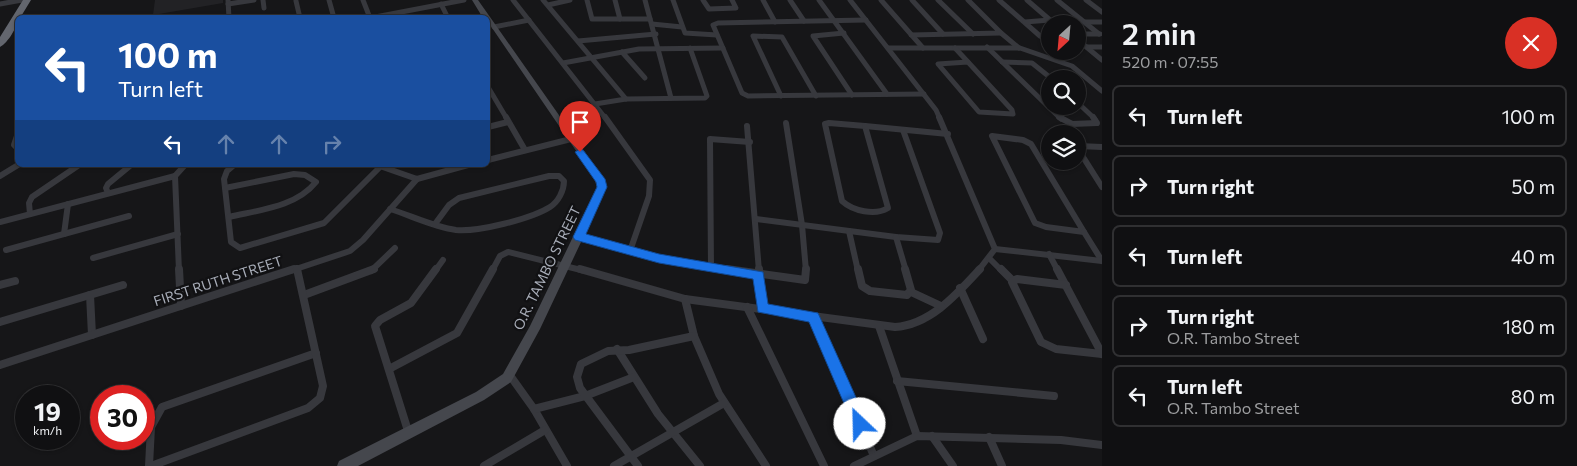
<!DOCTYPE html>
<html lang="en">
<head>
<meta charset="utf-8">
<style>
  :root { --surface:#101012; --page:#1e1e20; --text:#f1f3f6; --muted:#9c9d9f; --line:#303032 }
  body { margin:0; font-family:Commissioner,sans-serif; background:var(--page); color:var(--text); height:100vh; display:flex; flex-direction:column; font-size:19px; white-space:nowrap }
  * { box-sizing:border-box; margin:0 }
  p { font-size:16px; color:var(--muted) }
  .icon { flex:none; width:28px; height:28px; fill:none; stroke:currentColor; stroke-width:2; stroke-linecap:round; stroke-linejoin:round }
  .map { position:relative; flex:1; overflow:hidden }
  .sheet { display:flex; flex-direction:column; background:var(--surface); width:475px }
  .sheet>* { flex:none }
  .hud { position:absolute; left:15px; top:15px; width:475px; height:152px; border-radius:8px; box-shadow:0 1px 4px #0004,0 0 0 1px var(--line); background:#1a4fa0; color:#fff; overflow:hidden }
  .needle { width:32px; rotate:206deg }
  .controls { position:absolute; left:1041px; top:15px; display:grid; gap:10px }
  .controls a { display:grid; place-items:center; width:45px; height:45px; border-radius:50%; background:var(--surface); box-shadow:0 1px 4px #0004,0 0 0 1px var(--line); font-size:25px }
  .speed { position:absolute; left:15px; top:385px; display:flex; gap:10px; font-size:25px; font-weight:700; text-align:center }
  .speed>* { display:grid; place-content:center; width:65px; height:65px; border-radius:50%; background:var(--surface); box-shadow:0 1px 4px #0004,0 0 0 1px var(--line); line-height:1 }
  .speed small { font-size:12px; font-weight:400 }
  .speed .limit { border:8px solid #d22; background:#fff; color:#111 }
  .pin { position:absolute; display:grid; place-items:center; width:42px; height:42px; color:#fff; margin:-51px -21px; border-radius:50% 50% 50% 0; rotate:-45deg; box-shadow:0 0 5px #0007 }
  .pin .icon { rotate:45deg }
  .me { position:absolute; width:55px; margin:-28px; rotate:336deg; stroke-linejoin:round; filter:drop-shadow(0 0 4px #0008) }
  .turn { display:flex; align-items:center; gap:18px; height:105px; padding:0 20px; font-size:22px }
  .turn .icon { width:65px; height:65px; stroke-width:2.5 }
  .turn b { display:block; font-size:35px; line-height:42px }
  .lanes { display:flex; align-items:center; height:48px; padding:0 20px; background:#0003; justify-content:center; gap:25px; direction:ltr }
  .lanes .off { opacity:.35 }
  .round { display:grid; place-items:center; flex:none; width:52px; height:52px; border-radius:26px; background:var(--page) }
  .head { display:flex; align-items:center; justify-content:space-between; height:85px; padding:0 20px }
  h1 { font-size:30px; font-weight:600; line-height:38px }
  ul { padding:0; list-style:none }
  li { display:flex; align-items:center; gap:15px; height:62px; margin:0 10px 8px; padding:0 10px; border:2px solid var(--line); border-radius:8px }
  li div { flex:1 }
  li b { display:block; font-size:19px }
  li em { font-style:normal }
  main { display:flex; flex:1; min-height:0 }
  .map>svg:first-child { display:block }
</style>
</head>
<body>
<main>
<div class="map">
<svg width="1102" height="466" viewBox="0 0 1102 466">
  <rect width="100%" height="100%" fill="#161618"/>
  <polygon fill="#222225" points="155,0 223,0 223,3 153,15"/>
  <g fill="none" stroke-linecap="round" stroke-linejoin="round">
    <g stroke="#37383d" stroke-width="5">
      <polyline points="228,0 229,18"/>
      <polyline points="263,0 264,8"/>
      <polyline points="329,0 334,18"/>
      <polyline points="363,0 370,18"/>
      <polyline points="513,0 606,119"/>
      <polyline points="543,0 626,99"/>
      <polyline points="587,0 592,19 650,19"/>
      <polyline points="615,0 620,19"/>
      <polyline points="645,0 671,98"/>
      <polyline points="673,0 685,33 717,35"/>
      <polyline points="703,0 709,9 736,8 732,0"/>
      <polyline points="763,0 775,22"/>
      <polyline points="790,0 804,21"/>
      <polyline points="819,0 887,94"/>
      <polyline points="850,0 936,110 940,119"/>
      <polyline points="881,0 923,48"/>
      <polyline points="912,0 943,34"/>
      <polyline points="938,0 973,34"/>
      <polyline points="999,0 1040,36 1050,41"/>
      <polyline points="1057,0 1099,34"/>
      <polyline points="1086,0 1102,12"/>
      <polyline points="296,1 300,18"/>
      <polyline points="0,4 22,0"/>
      <polyline points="228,4 254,0"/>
      <polyline points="441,4 448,18"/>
      <polyline points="548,5 570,0"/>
      <polyline points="370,18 464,0"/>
      <polyline points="866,20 718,23 713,25 742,93 748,96 924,94"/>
      <polyline points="1025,22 1050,20 1027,0"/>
      <polyline points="1085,22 1102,22"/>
      <polyline points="652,24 682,27"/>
      <polyline points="494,27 529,20"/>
      <polyline points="844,33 813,36 852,95"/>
      <polyline points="1001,33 1019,48"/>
      <polyline points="1078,34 1100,34"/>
      <polyline points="911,35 1001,33 968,0"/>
      <polyline points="1078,40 1102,60"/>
      <polyline points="578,41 656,34"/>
      <polyline points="987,47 1061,119"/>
      <polyline points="1087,47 1102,47"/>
      <polyline points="889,48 1020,48 1072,66 1102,91"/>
      <polyline points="955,48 968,62"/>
      <polyline points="622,52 645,78"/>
      <polygon points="968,62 1012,110 1013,114 979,112 938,64"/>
      <polyline points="1002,62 1032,63 1052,79"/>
      <polyline points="563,63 639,49 723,48"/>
      <polyline points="488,87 507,119"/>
      <polyline points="781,96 753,36 782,37 816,96"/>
      <polyline points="1078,103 1095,119"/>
      <polyline points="595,104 626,99 705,98 707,96 690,48"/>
    </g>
    <g stroke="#37383d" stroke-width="6">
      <polyline points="506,117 525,150"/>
      <polyline points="605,117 650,180 649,196 630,251"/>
      <polyline points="939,117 995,249 978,271"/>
      <polyline points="1059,117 1072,124 1097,123 1093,117"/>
      <polyline points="786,123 802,225 806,271"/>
      <path d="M829 123 865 126 888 208C875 216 853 211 842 201L825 124Z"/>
      <polyline points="747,126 759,271"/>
      <polyline points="865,126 948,134"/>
      <polyline points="488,127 508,122"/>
      <polyline points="18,133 14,145 18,149"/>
      <polygon points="992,136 1023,140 1031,144 1084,232 1046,227 1035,223"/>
      <polyline points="1078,146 1102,147"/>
      <polyline points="1078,149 1102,187"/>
      <polyline points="488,160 571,139"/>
      <polyline points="234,165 227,171 224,179 231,242 240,248 324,223 381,166"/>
      <polyline points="377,165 417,179 468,165"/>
      <polyline points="0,176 18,165"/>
      <path d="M225 188 294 174 305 175 316 182C296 207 259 210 229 217"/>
      <polyline points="108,193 106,188 108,184 131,165"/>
      <path d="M390 209C412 216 434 227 456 230 478 232 531 219 550 207 558 202 564 191 564 181L559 176H549L459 198 449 205 435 224"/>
      <polyline points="30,214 29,203 32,197 79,165"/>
      <polyline points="756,219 896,237 938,240 940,233 903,130"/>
      <polyline points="0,222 175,176"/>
      <polyline points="849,231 858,271"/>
      <polyline points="1084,232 1102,261"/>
      <polyline points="64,234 68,204"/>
      <polyline points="579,237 673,262 736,271"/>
      <polyline points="896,237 906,271"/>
      <polyline points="995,249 1102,261"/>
      <polyline points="6,250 129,216"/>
      <polyline points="1049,254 1058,271"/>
      <polyline points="93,258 178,234"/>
      <polyline points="989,258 1002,271"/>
      <polyline points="711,267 710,139 750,142"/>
      <polyline points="179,271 175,176 185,165"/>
      <polyline points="290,271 350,251 363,240 417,179"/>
      <polyline points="371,271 395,248"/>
      <polyline points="435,271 443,260"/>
      <polyline points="492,271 500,256 508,252 585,271"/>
    </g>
    <g stroke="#37383d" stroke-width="8">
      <polyline points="179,269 181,306"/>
      <path d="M580 269 685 299 895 327C930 325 957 294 980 269"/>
      <polyline points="727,269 805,280 806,269"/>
      <polyline points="759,269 762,309"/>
      <polyline points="858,269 862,286 870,291 907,295 911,290 905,269"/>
      <polyline points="1001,269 1013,281"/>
      <polyline points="1057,269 1102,354"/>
      <polyline points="0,285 15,281"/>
      <polyline points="1066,285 1017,279 1012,282 1041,342 1056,349 1102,354"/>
      <polyline points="960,288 983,339"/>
      <polyline points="911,292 941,306"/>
      <polyline points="90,295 92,335"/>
      <polyline points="304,295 374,269"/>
      <polyline points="685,299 694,336 719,394 766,466"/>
      <polyline points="747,307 824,466"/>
      <polyline points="813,317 874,456"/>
      <polyline points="0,322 123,285"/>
      <polyline points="879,326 917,436"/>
      <polyline points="617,349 658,414 700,466"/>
      <polyline points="0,365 294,269"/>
      <polyline points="389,369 457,333 493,269"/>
      <polyline points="509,374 534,409 567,466"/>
      <polyline points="897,381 1054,396"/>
      <polyline points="534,409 585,396 634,377"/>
      <polyline points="409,434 375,326 380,320 411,303 436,269"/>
      <polyline points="932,436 953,466"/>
      <polyline points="989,437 1002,466"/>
      <polyline points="149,466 151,427 162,407 316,353"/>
      <polyline points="151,466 308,408 320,398 323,386 297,269"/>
      <polyline points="484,466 545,430"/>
      <polyline points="614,466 724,403"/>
      <polyline points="638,466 580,388 577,377 581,364 608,351 629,350 694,336"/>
      <polyline points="854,466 917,436 1061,440 1102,445"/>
    </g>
    <polygon fill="#45474d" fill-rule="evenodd" points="472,0 478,0 490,17 601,175 607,187 540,329 511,382 484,400 358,466 337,466 339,461 476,392 503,374 530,326 597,187 594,177 488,22 488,18 483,18"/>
    <path fill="#63666e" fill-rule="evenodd" d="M23 0H31L20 18H18C18 26 8 43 0 47V37Z"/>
  </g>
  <polygon fill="#1a73e8" stroke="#114b97" points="580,149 583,150 605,179 607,187 586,234 659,254 763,272 768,304 818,313 868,424 865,429 860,432 855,429 809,322 758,312 753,279 659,263 575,240 573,237 597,187 596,182 575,152"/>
  <g text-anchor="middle" stroke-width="4.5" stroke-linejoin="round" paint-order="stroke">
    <g font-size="14" fill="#a8adb8" stroke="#111113">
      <text transform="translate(547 268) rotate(-64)" y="5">O.R. TAMBO STREET</text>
      <text transform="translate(218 281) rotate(-18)" y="5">FIRST RUTH STREET</text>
    </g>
  </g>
</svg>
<div class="controls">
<a><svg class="needle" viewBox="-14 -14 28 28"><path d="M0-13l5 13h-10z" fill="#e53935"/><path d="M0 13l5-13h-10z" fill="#9c9d9f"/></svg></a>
<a><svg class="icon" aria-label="search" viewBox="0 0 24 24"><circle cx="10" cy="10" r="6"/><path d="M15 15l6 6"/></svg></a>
<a><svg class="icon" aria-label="layers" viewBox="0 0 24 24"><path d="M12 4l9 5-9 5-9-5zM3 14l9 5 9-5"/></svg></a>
</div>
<div class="speed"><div>19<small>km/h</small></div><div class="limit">30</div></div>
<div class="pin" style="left:580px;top:152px;background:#d93025"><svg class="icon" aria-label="arrive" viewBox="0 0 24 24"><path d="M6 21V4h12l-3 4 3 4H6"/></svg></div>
<svg class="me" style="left:860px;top:424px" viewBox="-20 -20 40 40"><circle r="19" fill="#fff"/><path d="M0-13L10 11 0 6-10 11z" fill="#1a73e8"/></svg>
<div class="hud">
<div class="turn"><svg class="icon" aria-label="left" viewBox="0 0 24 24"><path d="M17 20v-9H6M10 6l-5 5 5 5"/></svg><div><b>100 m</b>Turn left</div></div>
<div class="lanes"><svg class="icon" aria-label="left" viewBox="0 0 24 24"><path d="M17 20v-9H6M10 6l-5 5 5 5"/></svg><svg class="icon off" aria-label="ahead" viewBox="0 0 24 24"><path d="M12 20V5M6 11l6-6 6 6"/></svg><svg class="icon off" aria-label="ahead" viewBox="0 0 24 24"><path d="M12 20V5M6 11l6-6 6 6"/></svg><svg class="icon off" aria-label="right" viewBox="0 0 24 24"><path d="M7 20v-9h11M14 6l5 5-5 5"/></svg></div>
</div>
</div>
<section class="sheet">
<div class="head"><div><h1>2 min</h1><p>520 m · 07:55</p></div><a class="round" style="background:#d93025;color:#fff"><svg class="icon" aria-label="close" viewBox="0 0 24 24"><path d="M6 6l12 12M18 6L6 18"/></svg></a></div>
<ul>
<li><svg class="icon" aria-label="left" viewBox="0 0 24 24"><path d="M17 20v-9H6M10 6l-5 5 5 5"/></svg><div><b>Turn left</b></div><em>100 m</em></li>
<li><svg class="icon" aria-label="right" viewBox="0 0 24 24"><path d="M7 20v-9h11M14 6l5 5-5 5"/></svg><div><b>Turn right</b></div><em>50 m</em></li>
<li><svg class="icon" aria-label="left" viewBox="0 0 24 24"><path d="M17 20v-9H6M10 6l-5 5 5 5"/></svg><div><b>Turn left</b></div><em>40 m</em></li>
<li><svg class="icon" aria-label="right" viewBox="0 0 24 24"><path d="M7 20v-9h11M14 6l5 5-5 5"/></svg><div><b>Turn right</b><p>O.R. Tambo Street</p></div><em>180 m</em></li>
<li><svg class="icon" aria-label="left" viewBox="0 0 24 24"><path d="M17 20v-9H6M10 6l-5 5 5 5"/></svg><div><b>Turn left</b><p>O.R. Tambo Street</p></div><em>80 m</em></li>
</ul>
</section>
</main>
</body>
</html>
